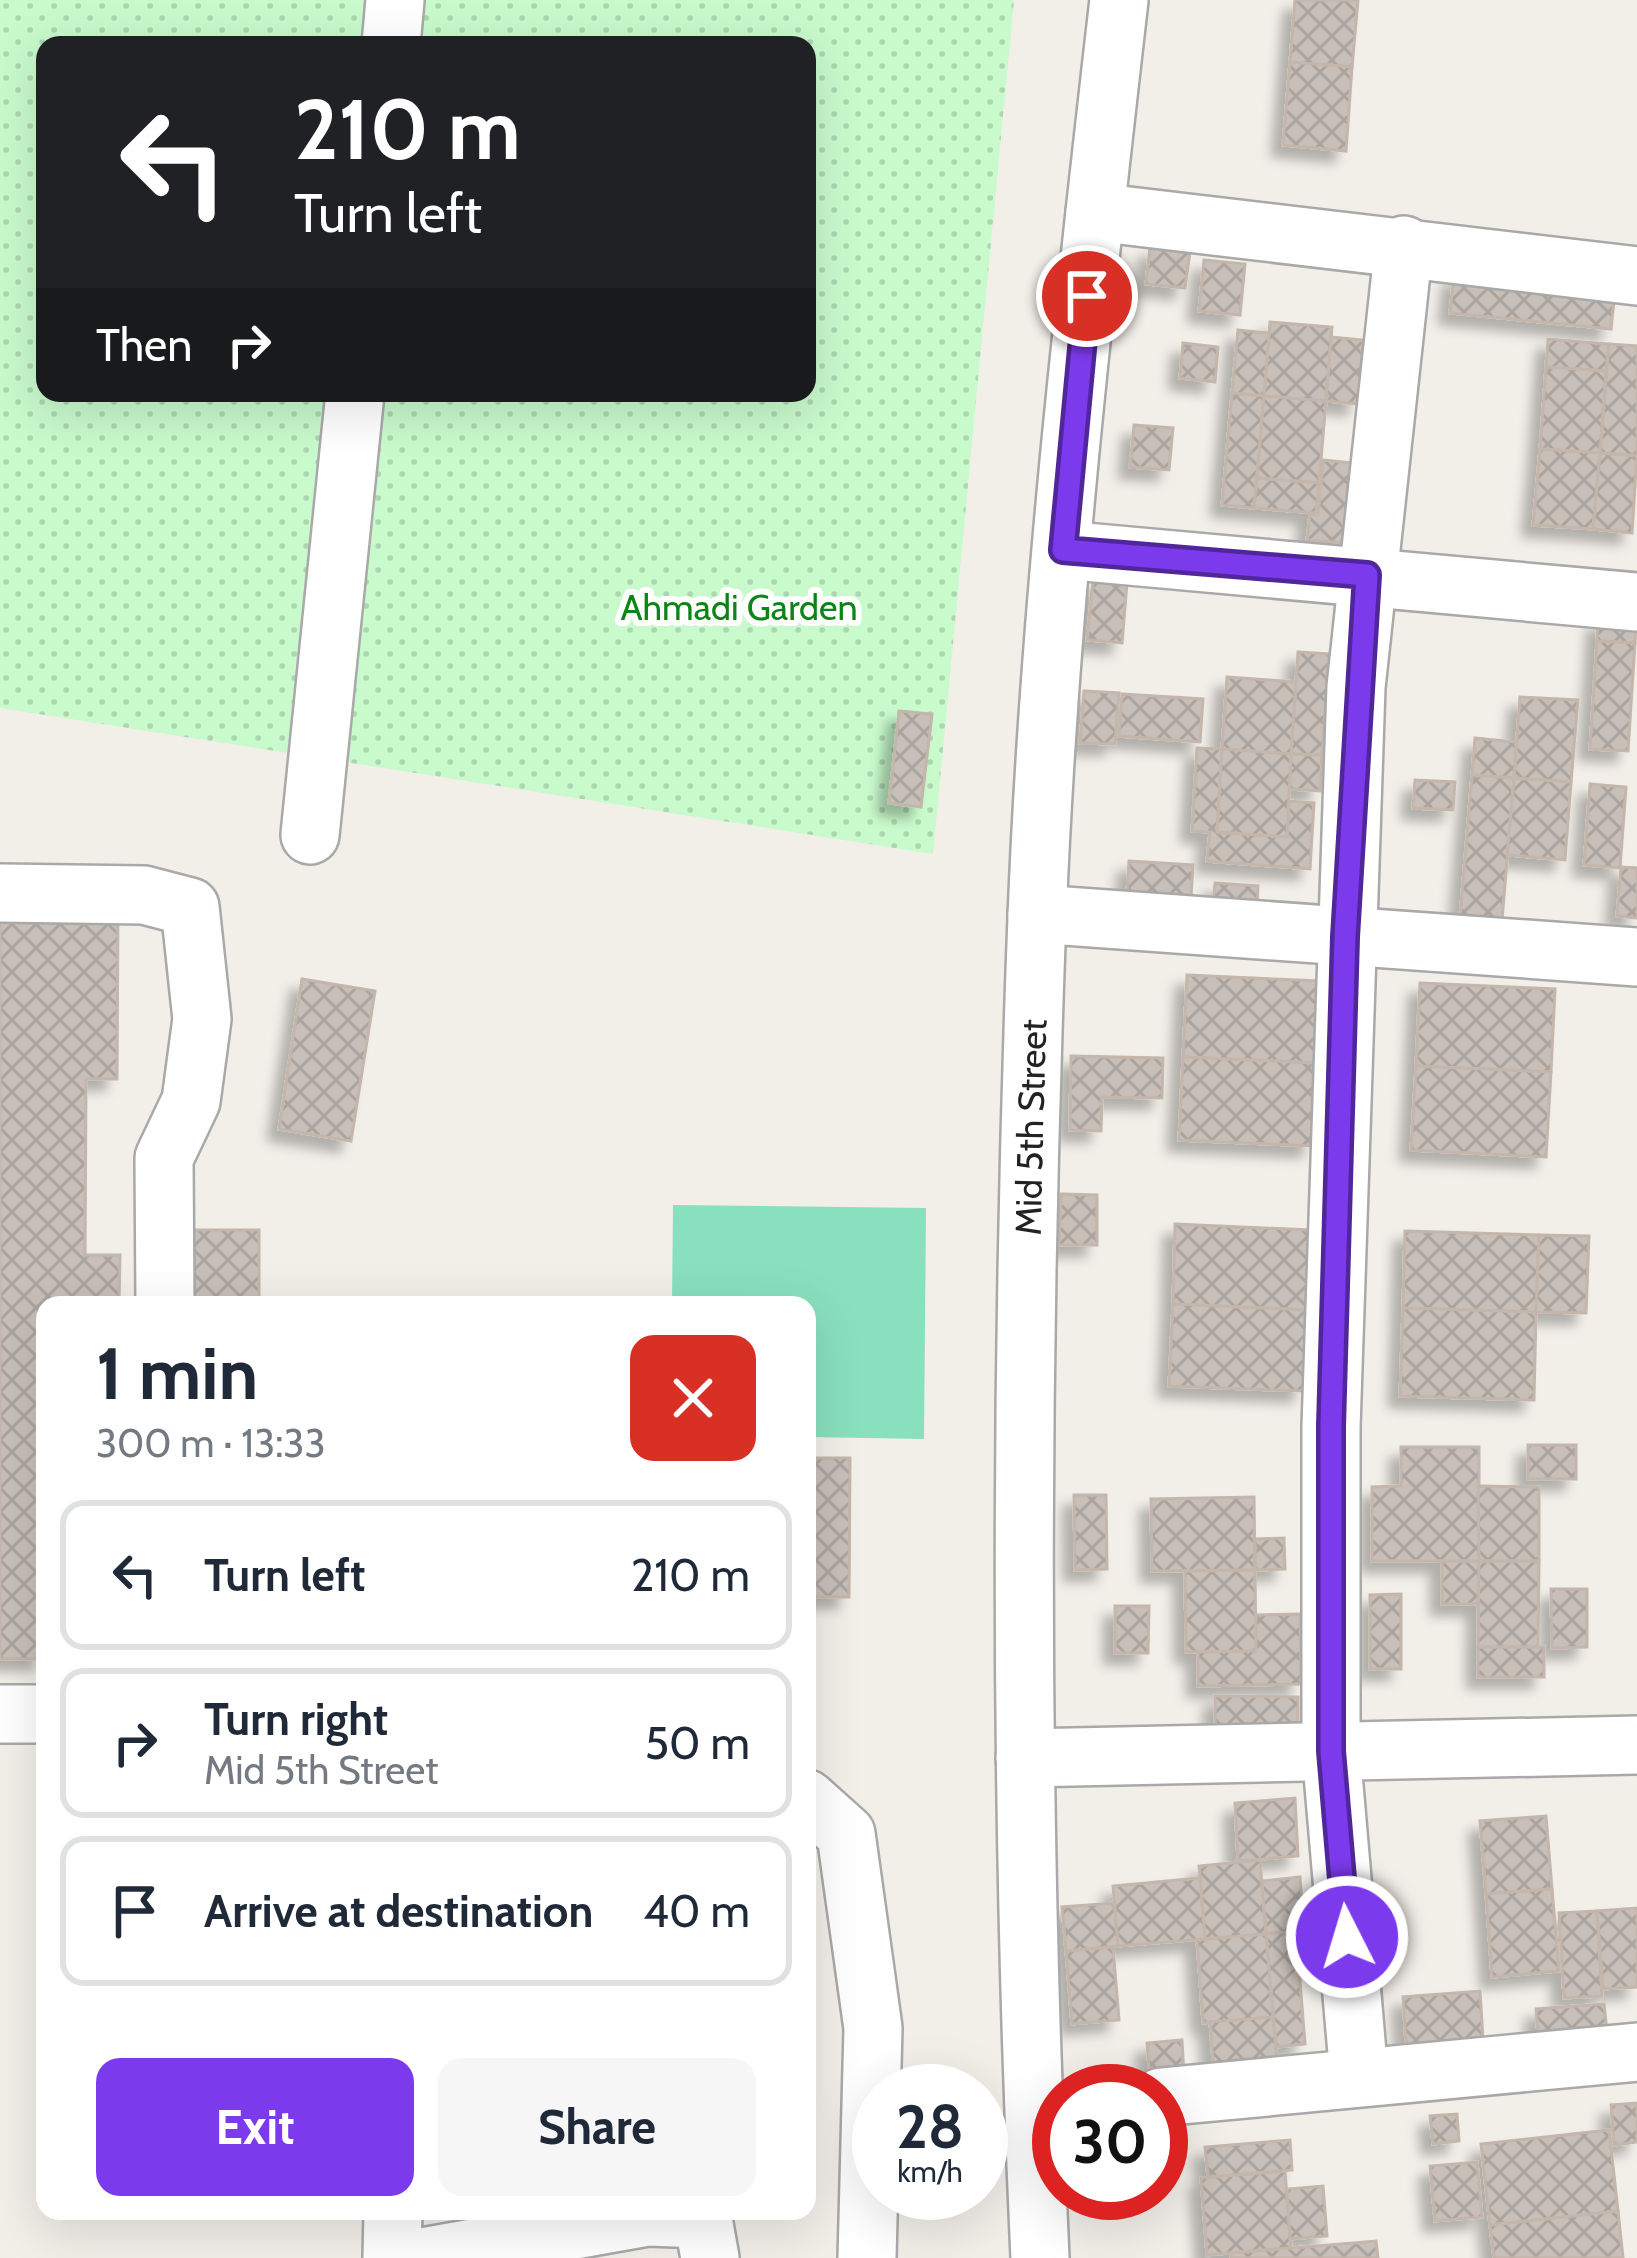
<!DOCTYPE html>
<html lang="en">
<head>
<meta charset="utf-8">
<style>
  :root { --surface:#fff; --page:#f6f6f7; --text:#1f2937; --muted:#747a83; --line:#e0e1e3; --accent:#7c3aed }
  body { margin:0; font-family:Cabin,sans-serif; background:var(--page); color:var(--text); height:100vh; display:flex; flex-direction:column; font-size:45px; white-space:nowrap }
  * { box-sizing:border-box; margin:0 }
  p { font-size:39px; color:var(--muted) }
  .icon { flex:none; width:66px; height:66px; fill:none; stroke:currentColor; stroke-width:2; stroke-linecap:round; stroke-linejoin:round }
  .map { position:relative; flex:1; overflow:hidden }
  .drawer { position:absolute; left:36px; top:1296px; width:780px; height:924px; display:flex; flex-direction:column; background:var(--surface); border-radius:24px; box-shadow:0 12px 48px #0002 }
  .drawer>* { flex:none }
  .hud { position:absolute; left:36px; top:36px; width:780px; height:366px; border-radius:24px; box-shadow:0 12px 48px #0002; background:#202124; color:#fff; overflow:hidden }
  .speed { position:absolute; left:852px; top:2064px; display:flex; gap:24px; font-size:60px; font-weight:700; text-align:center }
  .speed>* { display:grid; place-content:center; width:156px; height:156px; border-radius:50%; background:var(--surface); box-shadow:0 12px 48px #0002; line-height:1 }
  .speed small { font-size:30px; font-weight:400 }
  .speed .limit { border:18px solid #d22; background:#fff; color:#111 }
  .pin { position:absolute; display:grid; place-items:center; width:102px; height:102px; color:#fff; margin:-51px; border:6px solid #fff; border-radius:50%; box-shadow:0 3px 12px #0007 }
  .me { position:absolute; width:132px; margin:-66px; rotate:355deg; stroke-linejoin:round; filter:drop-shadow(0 0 9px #0008) }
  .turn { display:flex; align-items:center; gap:42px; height:252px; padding:0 60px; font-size:54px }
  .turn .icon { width:156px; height:156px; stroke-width:2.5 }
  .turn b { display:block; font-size:84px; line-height:102px }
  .then { display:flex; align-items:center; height:114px; padding:0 60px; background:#0003; gap:24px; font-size:45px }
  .round { display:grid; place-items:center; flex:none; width:126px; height:126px; border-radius:24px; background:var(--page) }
  .headline { display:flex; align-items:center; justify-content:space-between; height:204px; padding:0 60px }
  h1 { font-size:72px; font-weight:700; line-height:90px }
  .button { display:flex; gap:24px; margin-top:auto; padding:24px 60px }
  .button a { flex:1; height:138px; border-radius:24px; background:var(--accent); color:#fff; font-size:48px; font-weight:700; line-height:138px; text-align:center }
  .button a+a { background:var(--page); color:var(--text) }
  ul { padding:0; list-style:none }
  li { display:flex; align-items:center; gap:36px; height:150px; margin:0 24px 18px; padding:0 36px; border:6px solid var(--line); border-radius:24px }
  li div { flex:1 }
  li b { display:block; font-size:45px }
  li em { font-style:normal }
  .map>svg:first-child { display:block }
</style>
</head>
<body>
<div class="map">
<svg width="1637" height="2258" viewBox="0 0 1637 2258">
  <defs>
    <pattern id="park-dots" width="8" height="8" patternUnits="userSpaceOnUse" patternTransform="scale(3)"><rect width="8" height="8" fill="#c8facc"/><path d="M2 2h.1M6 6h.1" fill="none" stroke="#acd6af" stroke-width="1.8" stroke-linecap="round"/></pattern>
    <pattern id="building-cross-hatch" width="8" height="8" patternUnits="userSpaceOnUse" patternTransform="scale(3)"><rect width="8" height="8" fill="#c7bfb8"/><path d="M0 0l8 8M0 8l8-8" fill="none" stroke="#aba49e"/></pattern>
    <filter id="shadow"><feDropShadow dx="-11" dy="11" stdDeviation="6" flood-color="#0004"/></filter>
  </defs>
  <rect width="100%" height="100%" fill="#f2efe9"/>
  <path fill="url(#park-dots)" fill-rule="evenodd" d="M0 0H1014L933 854 0 708ZM45 45H807V393H45Z"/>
  <polygon fill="#88e0be" points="673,1205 926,1208 924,1439 807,1437 807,1305 672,1305"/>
  <g fill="url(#building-cross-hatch)" stroke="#c4b6ab" stroke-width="3" filter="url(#shadow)">
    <polygon points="1295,0 1358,0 1352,67 1290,62"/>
    <polygon points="1290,62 1352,67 1346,151 1283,145"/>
    <polygon points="1150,247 1190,252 1185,288 1146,284"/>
    <polygon points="1204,260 1245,264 1240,315 1199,311"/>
    <polygon points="1454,274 1615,291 1611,329 1450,313"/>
    <polygon points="1270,322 1332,327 1326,401 1264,396"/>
    <polygon points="1238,330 1269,333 1264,396 1232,393"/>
    <polygon points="1331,337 1363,340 1358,404 1326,401"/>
    <polygon points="1548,339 1609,344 1606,371 1546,367"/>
    <polygon points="1183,343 1218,347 1215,382 1180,378"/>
    <polygon points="1609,344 1637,346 1637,456 1600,453"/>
    <polygon points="1546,367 1606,371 1600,453 1540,449"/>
    <polygon points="1232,393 1264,396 1254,508 1222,505"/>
    <polygon points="1264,396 1326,401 1319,483 1257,478"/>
    <polygon points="1134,425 1173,428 1169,470 1130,467"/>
    <polygon points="1540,449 1600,453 1593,529 1533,525"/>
    <polygon points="1600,453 1637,456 1632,533 1593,529"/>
    <polygon points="1323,460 1354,463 1346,543 1307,540 1310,514 1318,515"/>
    <polygon points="1257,478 1319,483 1316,513 1254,508"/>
    <polygon points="1093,580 1127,583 1122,643 1087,640"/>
    <polygon points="1598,619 1636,622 1635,643 1597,641"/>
    <polygon points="1597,641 1635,643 1628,751 1590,749"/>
    <polygon points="1298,652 1329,654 1322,755 1291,754"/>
    <polygon points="1227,677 1296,682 1291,754 1222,749"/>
    <polygon points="1084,691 1119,693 1115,744 1080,743"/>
    <polygon points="1122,694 1203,699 1200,742 1119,736"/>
    <polygon points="1520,697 1578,700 1571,782 1514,778"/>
    <polygon points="899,711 932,714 921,807 889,803"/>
    <polygon points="1475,738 1516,742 1514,778 1472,775"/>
    <polygon points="1197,748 1222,749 1217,832 1287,837 1289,801 1314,803 1310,869 1207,861 1210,832 1192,831"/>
    <polygon points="1222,749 1291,754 1287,837 1217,832"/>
    <polygon points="1291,754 1322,755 1320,791 1290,789"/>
    <polygon points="1472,775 1514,778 1502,920 1460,917"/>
    <polygon points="1514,778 1571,782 1565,860 1507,855"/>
    <polygon points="1415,780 1455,782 1453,810 1413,808"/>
    <polygon points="1590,784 1626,787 1620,868 1584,865"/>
    <polygon points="1129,861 1193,865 1191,897 1127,893"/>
    <polygon points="1621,867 1637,868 1637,918 1617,916"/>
    <polygon points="1215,883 1258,886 1257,907 1213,904"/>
    <polygon points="0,906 118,907 117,1079 86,1079 85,1255 120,1255 119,1305 45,1305 45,1659 0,1659"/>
    <polygon points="1187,975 1320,981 1316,1063 1183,1057"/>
    <polygon points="302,979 375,991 351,1141 279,1129"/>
    <polygon points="1420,983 1555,989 1551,1072 1416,1066"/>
    <polygon points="1071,1056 1163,1058 1162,1098 1102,1097 1101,1131 1070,1130"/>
    <polygon points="1183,1057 1316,1063 1313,1146 1179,1140"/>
    <polygon points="1416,1066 1551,1072 1546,1157 1411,1150"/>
    <polygon points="1061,1194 1097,1195 1097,1245 1059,1245"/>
    <polygon points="1175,1224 1310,1230 1308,1310 1173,1304"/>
    <polygon points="183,1230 259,1230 259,1305 184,1305"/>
    <polygon points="1405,1231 1539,1235 1536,1312 1403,1308"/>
    <polygon points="1539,1235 1589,1236 1586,1313 1536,1312"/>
    <polygon points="1173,1304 1308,1310 1304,1391 1169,1386"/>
    <polygon points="1403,1308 1536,1312 1534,1400 1400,1396"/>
    <rect x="1528" y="1445" width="48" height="34"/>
    <polygon points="1401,1447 1479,1447 1479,1561 1372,1561 1372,1487 1401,1486"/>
    <polygon points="807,1458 850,1458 849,1597 807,1597"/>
    <polygon points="1478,1486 1539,1487 1539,1561 1479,1561"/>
    <polygon points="1074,1495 1106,1495 1107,1569 1075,1570"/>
    <polygon points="1254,1497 1255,1570 1152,1571 1151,1499"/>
    <polygon points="1284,1538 1285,1569 1255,1570 1255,1539"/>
    <polygon points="1442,1561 1479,1561 1478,1604 1442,1604"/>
    <polygon points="1479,1561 1539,1561 1538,1647 1478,1647"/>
    <polygon points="1255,1570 1256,1651 1186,1652 1185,1571"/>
    <polygon points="1551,1589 1587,1589 1587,1647 1552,1648"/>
    <polygon points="1401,1594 1401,1669 1370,1669 1370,1595"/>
    <polygon points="1115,1606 1149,1606 1148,1653 1115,1653"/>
    <polygon points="1300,1614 1301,1684 1198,1686 1198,1652 1256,1651 1256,1615"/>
    <rect x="1478" y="1647" width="66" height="30"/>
    <polygon points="1215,1696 1298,1697 1298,1730 1215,1730"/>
    <polygon points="1295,1798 1298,1856 1238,1861 1235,1803"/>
    <polygon points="1546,1816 1552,1889 1486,1894 1480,1821"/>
    <polygon points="1260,1860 1266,1934 1205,1939 1199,1866"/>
    <polygon points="1300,1877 1304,1931 1266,1934 1262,1881"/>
    <polygon points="1200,1878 1205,1939 1118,1946 1113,1886"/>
    <polygon points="1552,1889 1559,1971 1492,1977 1486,1894"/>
    <polygon points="1114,1903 1118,1946 1066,1951 1062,1907"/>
    <polygon points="1637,1908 1637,1987 1603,1989 1597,1911"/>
    <polygon points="1597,1911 1602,1996 1564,1998 1559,1913"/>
    <polygon points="1296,1931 1305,2044 1276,2047 1266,1934"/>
    <polygon points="1266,1934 1273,2017 1203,2023 1197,1940"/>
    <polygon points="1113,1947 1119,2020 1072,2024 1066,1951"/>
    <polygon points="1480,1991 1483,2039 1406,2044 1403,1997"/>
    <polygon points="1604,2004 1607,2031 1538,2036 1536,2009"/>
    <polygon points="1273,2017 1278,2070 1214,2075 1210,2022"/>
    <polygon points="1182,2040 1184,2075 1150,2078 1147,2043"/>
    <polygon points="1637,2103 1637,2142 1614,2145 1611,2105"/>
    <polygon points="1457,2114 1459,2141 1433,2144 1430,2116"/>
    <polygon points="1609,2130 1618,2211 1490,2225 1481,2144"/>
    <polygon points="1290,2140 1292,2170 1208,2177 1205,2147"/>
    <polygon points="1477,2162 1482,2217 1435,2221 1430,2166"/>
    <polygon points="1285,2171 1291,2248 1207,2255 1201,2178"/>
    <polygon points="1323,2186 1327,2236 1290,2239 1287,2189"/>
    <polygon points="1618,2211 1623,2258 1494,2258 1490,2225"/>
    <polygon points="1376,2241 1378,2258 1231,2258 1231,2253"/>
  </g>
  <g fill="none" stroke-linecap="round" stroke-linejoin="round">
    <defs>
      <g id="minor">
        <polyline points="391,45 395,0"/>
        <polyline points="1095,212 1637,276"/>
        <polyline points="1063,550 1637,602"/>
        <polyline points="310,835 355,393"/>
        <polyline points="0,893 144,895 190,907 202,1019 191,1101 164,1158 165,1305"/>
        <polyline points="1037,914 1637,957"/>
        <polyline points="0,1714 45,1714"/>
        <polyline points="1025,1758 1637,1745"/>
        <polyline points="807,1799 846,1834 873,2028 867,2258"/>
        <polyline points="1359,2076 1331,1751 1331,1427 1356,687 1404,245"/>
        <polyline points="1161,2097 1637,2052"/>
        <polyline points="392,2258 393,2211"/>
        <polyline points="416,2258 648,2217 703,2219 710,2258"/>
        <path id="s1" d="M1040 2258C1019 1812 1020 1363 1037 917 1049 611 1084 304 1119 0"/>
      </g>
    </defs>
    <use href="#minor" stroke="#a9a9a9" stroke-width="62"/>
    <use href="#minor" stroke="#fff" stroke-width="57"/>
  </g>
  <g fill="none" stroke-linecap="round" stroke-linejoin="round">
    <defs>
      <polyline id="route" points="1087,296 1063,550 1367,575 1345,937 1331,1426 1331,1751 1347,1937"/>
    </defs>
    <use href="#route" stroke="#51269a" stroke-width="30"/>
    <use href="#route" stroke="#7c3aed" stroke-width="21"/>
  </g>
  <g text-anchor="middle" stroke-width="12" stroke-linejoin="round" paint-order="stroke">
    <g font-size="36" fill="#0c8416" stroke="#fff">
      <text x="739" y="620">Ahmadi Garden</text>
    </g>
    <g font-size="36" fill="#222" stroke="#fff">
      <text dy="13" stroke="none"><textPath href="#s1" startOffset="1131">Mid 5th Street</textPath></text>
    </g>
  </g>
</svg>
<div class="speed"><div>28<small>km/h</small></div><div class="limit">30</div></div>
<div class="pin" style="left:1087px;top:296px;background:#d93025"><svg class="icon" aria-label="arrive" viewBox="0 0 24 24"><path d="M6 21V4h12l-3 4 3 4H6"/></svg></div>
<svg class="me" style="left:1347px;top:1937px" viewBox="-20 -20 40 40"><circle r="17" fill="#7c3aed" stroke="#fff" stroke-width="3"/><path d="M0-11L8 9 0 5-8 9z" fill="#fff"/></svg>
<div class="hud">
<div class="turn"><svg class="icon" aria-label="left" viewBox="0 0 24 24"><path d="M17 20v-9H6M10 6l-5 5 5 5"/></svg><div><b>210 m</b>Turn left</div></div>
<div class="then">Then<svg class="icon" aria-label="right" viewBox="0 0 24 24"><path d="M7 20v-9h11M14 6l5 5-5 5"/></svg></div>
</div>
<section class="drawer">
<div class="headline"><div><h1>1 min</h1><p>300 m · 13:33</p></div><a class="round" style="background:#d93025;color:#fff"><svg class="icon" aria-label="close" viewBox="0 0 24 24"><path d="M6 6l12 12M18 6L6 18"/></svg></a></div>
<ul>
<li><svg class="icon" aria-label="left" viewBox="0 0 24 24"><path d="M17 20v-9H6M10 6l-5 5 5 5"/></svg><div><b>Turn left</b></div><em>210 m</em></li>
<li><svg class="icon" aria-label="right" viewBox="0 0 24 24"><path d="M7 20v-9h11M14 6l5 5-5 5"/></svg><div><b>Turn right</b><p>Mid 5th Street</p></div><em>50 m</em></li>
<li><svg class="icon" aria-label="arrive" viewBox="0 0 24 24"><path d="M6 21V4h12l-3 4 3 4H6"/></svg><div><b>Arrive at destination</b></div><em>40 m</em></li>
</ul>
<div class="button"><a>Exit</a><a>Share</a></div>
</section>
</div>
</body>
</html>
